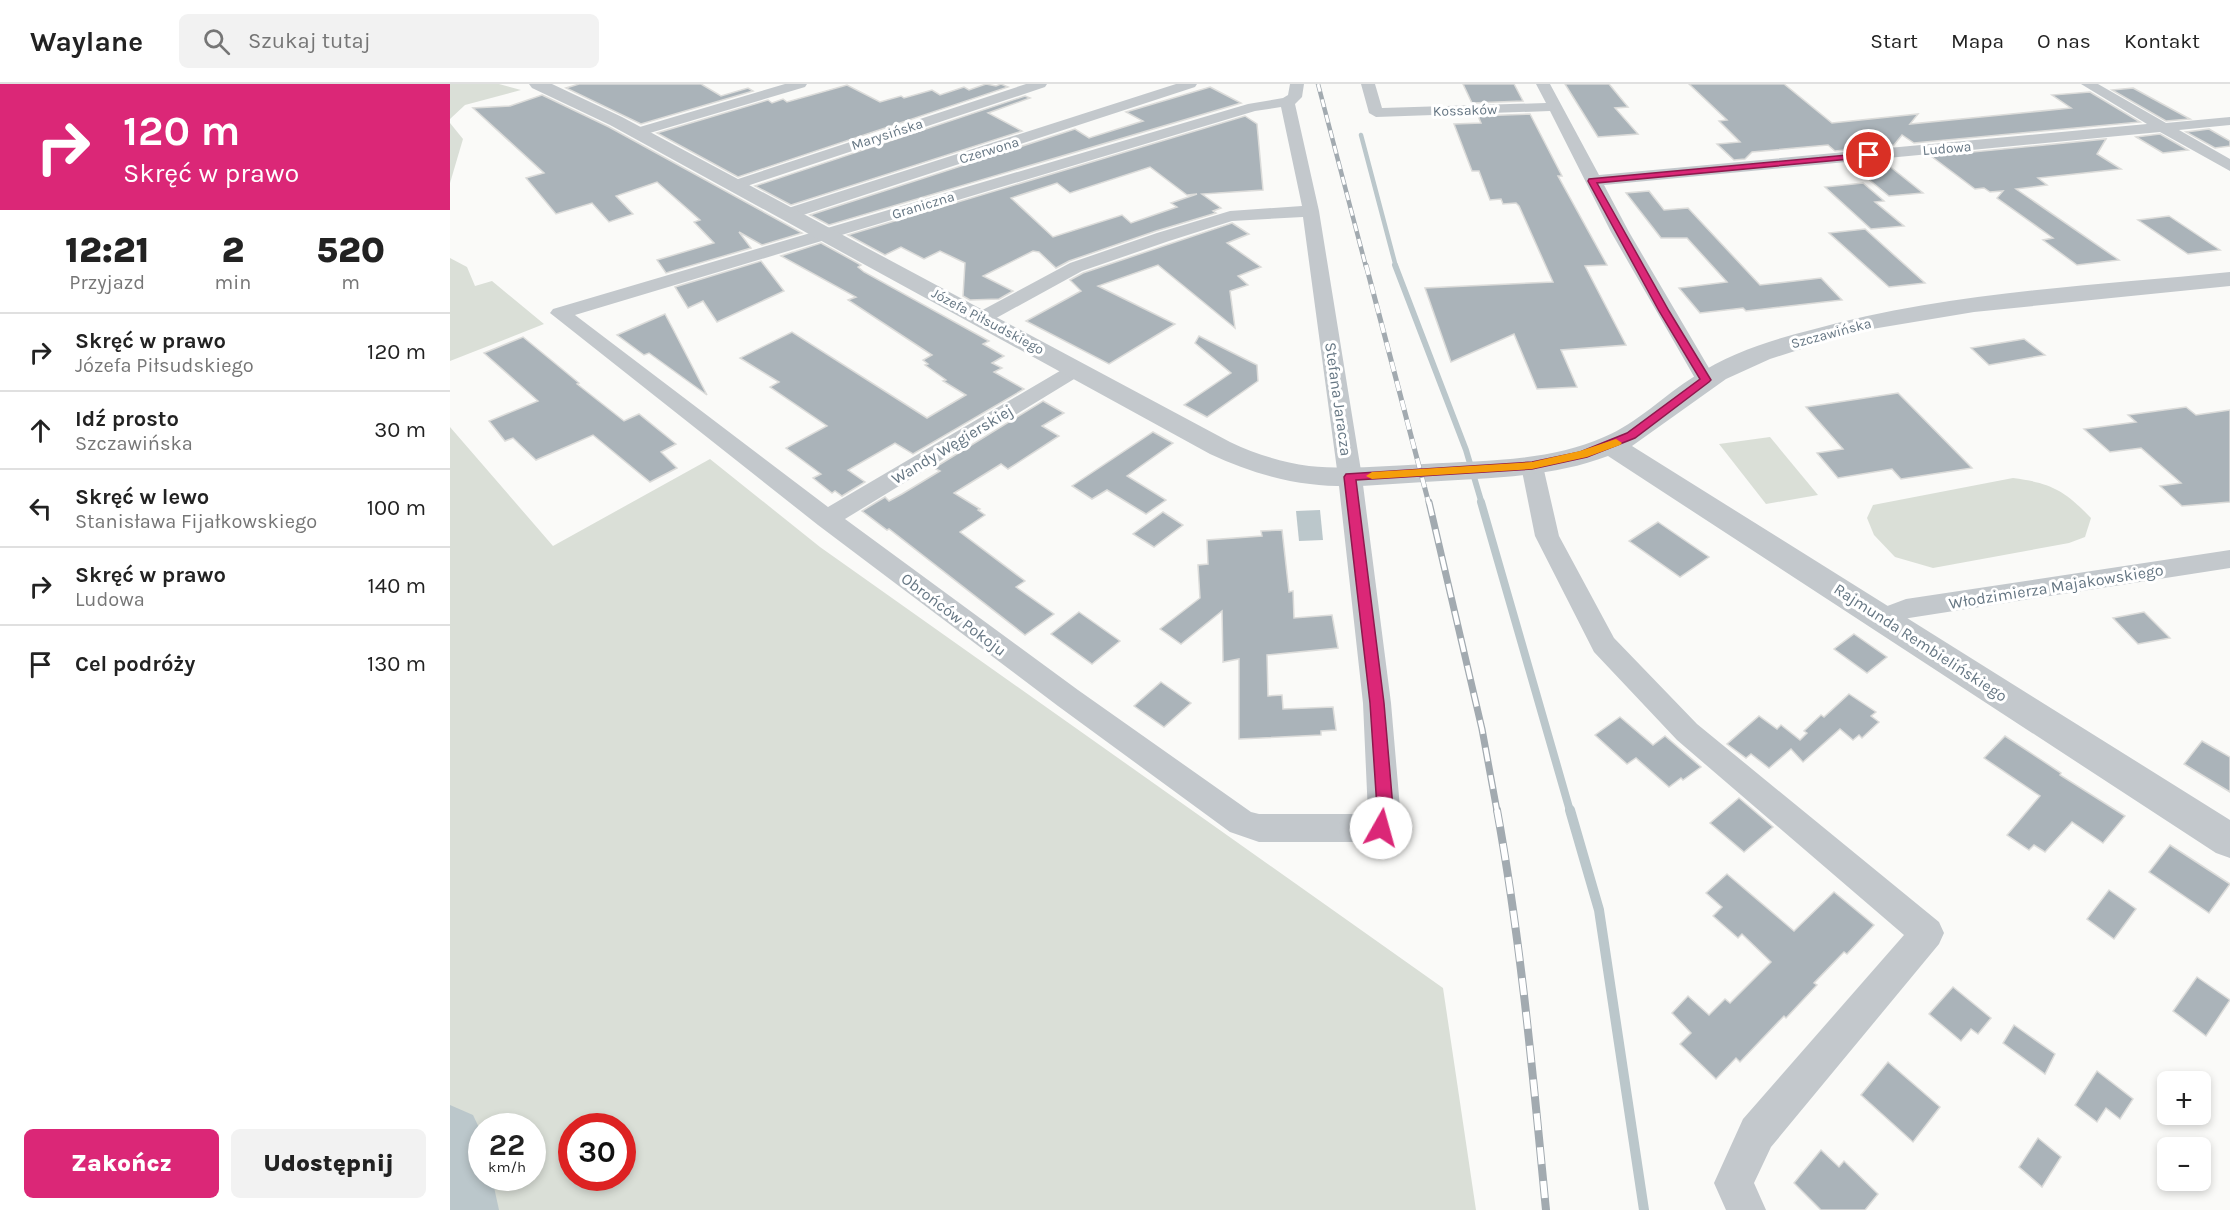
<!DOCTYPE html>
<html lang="pl">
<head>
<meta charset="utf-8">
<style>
  :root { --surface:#fff; --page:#f2f2f2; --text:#222; --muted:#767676; --line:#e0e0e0; --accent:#db2777 }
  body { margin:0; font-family:Karla,sans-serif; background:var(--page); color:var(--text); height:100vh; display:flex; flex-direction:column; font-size:22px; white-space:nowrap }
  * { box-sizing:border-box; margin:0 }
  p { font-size:20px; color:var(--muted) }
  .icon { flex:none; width:33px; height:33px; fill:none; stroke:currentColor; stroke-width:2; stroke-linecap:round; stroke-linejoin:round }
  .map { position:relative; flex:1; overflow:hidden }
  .sheet { display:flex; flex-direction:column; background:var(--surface); width:450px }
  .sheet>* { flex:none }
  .top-card { background:#db2777; color:#fff; overflow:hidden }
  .fabs { position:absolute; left:1707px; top:987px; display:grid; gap:12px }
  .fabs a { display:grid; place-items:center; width:54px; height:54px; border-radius:9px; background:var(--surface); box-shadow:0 3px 9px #0003; font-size:30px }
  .speed { position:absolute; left:18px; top:1029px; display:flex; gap:12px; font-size:30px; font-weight:700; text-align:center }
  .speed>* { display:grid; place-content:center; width:78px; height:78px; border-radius:50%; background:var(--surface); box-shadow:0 3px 9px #0003; line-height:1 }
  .speed small { font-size:15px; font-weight:400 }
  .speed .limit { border:9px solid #d22; background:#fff; color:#111 }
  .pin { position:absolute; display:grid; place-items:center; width:51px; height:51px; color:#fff; margin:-26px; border:3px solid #fff; border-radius:50%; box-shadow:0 2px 6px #0007 }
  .me { position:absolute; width:66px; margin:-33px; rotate:7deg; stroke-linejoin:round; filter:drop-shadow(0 0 4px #0008) }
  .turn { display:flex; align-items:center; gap:21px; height:126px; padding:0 24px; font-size:27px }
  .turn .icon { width:78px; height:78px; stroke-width:2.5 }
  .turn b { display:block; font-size:42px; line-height:51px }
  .eta { display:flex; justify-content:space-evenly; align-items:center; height:102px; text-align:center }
  .eta b { font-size:36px; font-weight:800; line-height:42px }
  .cta { display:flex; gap:12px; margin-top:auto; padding:12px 24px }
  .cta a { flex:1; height:69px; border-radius:9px; background:var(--accent); color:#fff; font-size:24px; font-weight:800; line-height:69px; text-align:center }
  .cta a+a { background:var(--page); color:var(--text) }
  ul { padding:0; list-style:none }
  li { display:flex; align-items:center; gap:18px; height:78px; padding:0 24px; border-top:2px solid var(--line) }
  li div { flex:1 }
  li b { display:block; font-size:22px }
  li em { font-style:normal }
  header { display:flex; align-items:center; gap:36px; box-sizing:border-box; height:84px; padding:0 30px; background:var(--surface); border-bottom:2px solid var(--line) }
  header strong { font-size:28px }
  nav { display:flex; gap:33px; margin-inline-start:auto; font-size:21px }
  .search { width:420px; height:54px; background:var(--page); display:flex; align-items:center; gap:15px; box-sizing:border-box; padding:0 21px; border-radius:9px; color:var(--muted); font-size:22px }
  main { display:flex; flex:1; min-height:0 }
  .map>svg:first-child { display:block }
</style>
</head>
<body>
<header>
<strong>Waylane</strong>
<div class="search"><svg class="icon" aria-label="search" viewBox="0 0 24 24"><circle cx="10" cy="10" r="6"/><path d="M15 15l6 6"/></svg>Szukaj tutaj</div>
<nav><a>Start</a><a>Mapa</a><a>O nas</a><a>Kontakt</a></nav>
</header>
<main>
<section class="sheet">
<div class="top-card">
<div class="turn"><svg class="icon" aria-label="right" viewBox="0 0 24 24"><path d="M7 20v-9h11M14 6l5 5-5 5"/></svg><div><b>120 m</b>Skręć w prawo</div></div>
</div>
<div class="eta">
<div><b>12:21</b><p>Przyjazd</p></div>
<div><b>2</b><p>min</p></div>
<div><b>520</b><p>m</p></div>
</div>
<ul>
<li><svg class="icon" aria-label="right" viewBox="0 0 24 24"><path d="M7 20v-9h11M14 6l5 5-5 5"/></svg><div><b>Skręć w prawo</b><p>Józefa Piłsudskiego</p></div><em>120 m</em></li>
<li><svg class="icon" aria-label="ahead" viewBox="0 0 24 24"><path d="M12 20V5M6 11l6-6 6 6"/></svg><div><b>Idź prosto</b><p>Szczawińska</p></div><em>30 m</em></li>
<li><svg class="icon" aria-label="left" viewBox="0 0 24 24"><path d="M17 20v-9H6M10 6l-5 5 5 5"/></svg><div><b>Skręć w lewo</b><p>Stanisława Fijałkowskiego</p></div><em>100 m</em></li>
<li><svg class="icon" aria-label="right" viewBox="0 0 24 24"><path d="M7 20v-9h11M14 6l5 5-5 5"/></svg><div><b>Skręć w prawo</b><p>Ludowa</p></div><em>140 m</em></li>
<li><svg class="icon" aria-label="arrive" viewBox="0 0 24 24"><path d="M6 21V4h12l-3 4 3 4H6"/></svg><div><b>Cel podróży</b></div><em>130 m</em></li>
</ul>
<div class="cta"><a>Zakończ</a><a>Udostępnij</a></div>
</section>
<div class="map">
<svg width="1780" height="1126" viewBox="0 0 1780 1126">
  <rect width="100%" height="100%" fill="#fafaf8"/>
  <g fill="#dadfd7" fill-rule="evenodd">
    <polygon points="0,0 49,0 71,6 15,21 0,35"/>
    <polygon points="0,39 13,55 0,99"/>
    <polygon points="0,174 17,183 25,202 42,197 94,240 0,277"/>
    <path d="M0 343 103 462 260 375 370 463 993 904 1026 1126H13L0 1083ZM32 1042H82V1094H32ZM172 1042V1094H122V1042Z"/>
    <polygon points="1320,353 1368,411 1316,420 1269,360"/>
    <path d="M1563 394C1601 399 1614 406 1641 434L1635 453 1619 459 1483 484 1445 473 1424 451 1417 434 1423 421Z"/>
  </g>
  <polygon fill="#bbc7cb" points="870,426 873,456 849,457 846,427"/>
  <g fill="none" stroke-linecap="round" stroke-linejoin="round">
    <polyline stroke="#bbc7cb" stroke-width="4.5" points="911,51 946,183"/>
    <polyline stroke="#bbc7cb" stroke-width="6" points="945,181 1016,366 1032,420"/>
    <polyline stroke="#bbc7cb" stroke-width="8" points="1031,418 1120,727"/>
    <polyline stroke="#bbc7cb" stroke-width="10" points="1120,726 1149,826 1194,1126"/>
    <polygon fill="#bbc7cb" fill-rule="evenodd" points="0,1021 23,1031 32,1050 32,1094 42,1094 49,1126 0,1126"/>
  </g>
  <g fill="#aab3b9" stroke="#dcdcda" stroke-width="1.5" fill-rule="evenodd">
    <polygon points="129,0 251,0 271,12 298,4 303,7 191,40 116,4"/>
    <polygon points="536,0 546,2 551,0 558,3 288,93 207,49 318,16 322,19 333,15 337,18 397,1 430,18 451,12 454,14 482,6 490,11 514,3 519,6"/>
    <polygon points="1013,0 1064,0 1073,17 1022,19"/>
    <polygon points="1115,0 1159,0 1178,23 1165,24 1188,50 1148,53"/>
    <polygon points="1239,0 1334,0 1382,39 1468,30 1460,40 1621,24 1602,11 1640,8 1690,38 1464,59 1452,51 1444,61 1385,67 1378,61 1302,68 1295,75 1284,76 1267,60 1290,58 1269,37 1277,36"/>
    <polygon points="760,3 791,19 379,141 360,131 625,45 639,54 693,37 676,28"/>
    <polygon points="1683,4 1740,35 1716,37 1662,6"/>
    <polygon points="92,11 159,43 352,149 312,161 289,148 301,164 216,189 207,176 264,159 244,138 250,136 207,98 166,112 183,130 159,138 142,119 106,130 76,94 94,89 23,24 60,22"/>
    <polygon points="575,12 580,14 538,29 572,47 341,121 305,102"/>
    <polygon points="1080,30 1112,92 1108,92 1157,181 1135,182 1176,261 1111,266 1127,303 1087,305 1064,250 1001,278 975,204 1103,198 1069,122 1066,119 1053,120 1051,115 1040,116 1029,87 1022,87 1004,40 1031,39 1028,32"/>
    <path d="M795 32 807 40 813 106 752 110 771 124 763 127 766 129 706 147 619 177 606 184 589 168 583 167 533 192 563 207 549 215 520 216 513 212 515 179 490 167 474 175 451 163 435 171 398 151ZM700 83 737 111 747 110 721 119 727 123 681 139 672 131 603 153 561 114 607 99 620 109Z"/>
    <polygon points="1759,45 1780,57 1780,62 1765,64 1736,48"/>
    <polygon points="1710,50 1738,66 1713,69 1686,53"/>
    <polygon points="1656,55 1647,70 1671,85 1588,94 1597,101 1566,105 1669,176 1627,181 1593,156 1603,154 1547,114 1553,107 1540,108 1534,104 1525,105 1481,72"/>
    <polygon points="1433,77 1473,109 1439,112 1400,80"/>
    <polygon points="1413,99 1434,117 1425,118 1454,142 1421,145 1375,103"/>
    <polygon points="1199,107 1214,126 1238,124 1310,201 1371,194 1392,216 1296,227 1293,224 1250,229 1229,204 1277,198 1237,154 1211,154 1176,109"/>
    <polygon points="1719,132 1770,166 1738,170 1688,136"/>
    <polygon points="782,139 799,150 777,159 811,183 788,192 798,201 780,207 785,244 708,181 648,202 725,240 659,280 576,237 631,207 620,196 633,189"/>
    <polygon points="1415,145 1475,199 1439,203 1379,149"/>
    <polygon points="371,159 411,181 408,183 414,188 539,257 533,260 554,272 542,279 552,284 544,288 574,305 463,370 445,359 398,386 415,398 392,412 385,407 382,409 363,394 371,390 336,364 377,342 320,303 329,298 290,274 342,248 477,334 516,311 493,297 496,296 475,281 478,280 473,276 482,271 398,216 406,213 331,172"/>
    <polygon points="311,177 334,207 267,238 253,217 238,224 225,203"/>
    <polygon points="215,230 225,249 257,311 199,269 194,271 167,251"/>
    <polygon points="749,252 807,281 808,297 757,333 734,321 781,289 745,259"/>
    <polygon points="73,253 129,299 127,300 174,337 189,330 226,360 211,368 227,384 200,398 143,351 86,376 63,354 55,357 39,337 88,317 34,269"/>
    <polygon points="1574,255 1595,271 1539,281 1521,264"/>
    <polygon points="1448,309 1522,384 1451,395 1442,385 1388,394 1367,369 1393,365 1356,323"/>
    <polygon points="593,317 614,329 592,342 609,352 558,385 551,380 504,409 530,425 528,426 535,431 510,448 575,497 566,503 604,530 575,551 439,445 437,446 412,427 435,413 439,417 452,410 490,387 484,384"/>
    <polygon points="1736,323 1746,331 1780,326 1780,418 1732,422 1710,402 1731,399 1691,364 1660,368 1634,345 1686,338 1678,331"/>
    <polygon points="703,348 723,359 677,392 716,416 696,430 657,406 642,415 622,402"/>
    <polygon points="713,428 733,441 704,463 683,450"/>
    <polygon points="1208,438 1259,473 1230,493 1179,457"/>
    <polygon points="832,446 839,508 843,507 844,534 882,531 888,564 817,571 818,612 832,611 833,625 883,623 886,646 871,647 871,651 789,655 789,575 773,578 772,527 731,560 710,545 750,514 748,481 758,480 757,456 812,452 811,447"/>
    <polygon points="629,528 670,557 642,580 601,550"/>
    <polygon points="1694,528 1720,554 1688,560 1663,534"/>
    <polygon points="1404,550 1437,573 1417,589 1384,565"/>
    <polygon points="711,598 741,619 714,643 684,622"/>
    <polygon points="1399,610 1426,628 1421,632 1429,638 1412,654 1409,651 1403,656 1390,645 1353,678 1341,665 1319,684 1301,670 1296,674 1277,660 1309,632 1327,645 1331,641 1350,656 1357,649 1354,647 1371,631 1374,633"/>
    <polygon points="1170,633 1203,661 1215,652 1251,683 1233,696 1231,694 1219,703 1186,674 1177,680 1145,651"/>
    <polygon points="1555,652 1611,689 1610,691 1675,732 1653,759 1622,738 1595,768 1584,761 1579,766 1557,751 1590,712 1534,674"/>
    <polygon points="1752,657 1780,673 1780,708 1734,680"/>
    <polygon points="1289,714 1323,743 1294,768 1260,739"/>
    <polygon points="1720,761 1780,800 1759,829 1699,788"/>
    <polygon points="1277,790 1344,847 1384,808 1424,841 1397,870 1394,868 1364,899 1367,901 1336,934 1334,932 1290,978 1286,974 1266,995 1230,960 1241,949 1222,929 1238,912 1259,931 1275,915 1280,919 1321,878 1292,850 1288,854 1263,832 1272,823 1256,809"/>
    <polygon points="1659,806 1686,825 1664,855 1637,835"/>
    <polygon points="1747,893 1780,916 1756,952 1723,927"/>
    <polygon points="1503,903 1541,934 1528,950 1521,945 1511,957 1479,930"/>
    <polygon points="1564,941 1605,970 1595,990 1553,959"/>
    <polygon points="1438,978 1490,1023 1463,1058 1411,1011"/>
    <polygon points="1647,987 1683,1015 1670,1035 1656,1024 1647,1038 1625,1021"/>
    <polygon points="1588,1054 1611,1073 1592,1103 1569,1083"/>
    <polygon points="1371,1066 1389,1083 1394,1077 1428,1110 1415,1126 1371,1126 1344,1099"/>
  </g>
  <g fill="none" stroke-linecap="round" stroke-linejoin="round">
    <g fill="#c3c8cc" fill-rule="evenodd">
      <polygon points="335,0 357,0 355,3 193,51 183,51 180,48 183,45"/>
      <polygon points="576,0 597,0 595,3 291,104 285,106 277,101 279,98"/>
      <polygon points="726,0 747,0 745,3 344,134 332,134 329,130 332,126"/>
      <path d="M840 0H854L852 13 845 20 869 127 912 393 941 619 950 724 942 754 931 758H809L780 748 608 622 368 441 100 229 103 225 798 20 833 14 838 11ZM831 23 852 122 780 127 707 149 620 179 525 230 522 234 525 238H539L632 187 719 157 782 137 853 133 888 393 913 619 918 730H809L801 728 628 606 395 435 634 289 637 285 634 281 627 279 620 281 378 423 125 231 805 27Z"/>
      <polygon points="911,0 925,0 932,24 1096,19 1086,0 1100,0 1149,91 1697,40 1631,0 1648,0 1716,39 1780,33 1780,41 1729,46 1780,75 1780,87 1710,48 1154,101 1179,148 1266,296 1263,300 1256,302 1249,300 1246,296 1161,148 1100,27 926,33 919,29"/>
      <polygon points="1082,375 1090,377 1093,382 1109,452 1164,554 1247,640 1489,838 1494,849 1489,860 1321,1063 1304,1099 1316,1126 1276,1126 1264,1099 1293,1035 1454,851 1227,656 1144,568 1085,452 1071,382 1074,377"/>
      <polygon points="1780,466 1780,484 1459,534 1433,544 1424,541 1420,534 1424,527 1456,515"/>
    </g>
    <path fill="#c3c8cc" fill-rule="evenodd" d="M79 0H102L172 33 780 358C805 370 831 378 859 382 897 386 936 382 974 380 1034 376 1098 378 1154 353 1188 339 1214 311 1245 292 1280 269 1321 256 1361 246 1497 208 1640 202 1780 188V202L1524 228 1422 245 1379 256 1320 275 1276 295 1182 362 1780 736V774L1766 769 1158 372C1100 394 1036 394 974 398 936 400 898 405 860 400 826 396 792 385 760 370L160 41 82 4Z"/>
    <defs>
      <polyline id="rail-far3" points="868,0 916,183"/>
      <polyline id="rail-far2" points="916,181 979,420"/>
      <polyline id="rail-far1" points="979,418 1032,645 1047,727"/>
      <path id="rail" d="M1047 726C1071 858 1083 992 1096 1126"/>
    </defs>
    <use href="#rail-far3" stroke="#a2aab0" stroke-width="4.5"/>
    <use href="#rail-far2" stroke="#a2aab0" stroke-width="5"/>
    <use href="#rail-far1" stroke="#a2aab0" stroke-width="7"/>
    <use href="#rail" stroke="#a2aab0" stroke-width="8"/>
    <use href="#rail-far3" stroke="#fff" stroke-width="3" stroke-dasharray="8" stroke-linecap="butt"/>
    <use href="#rail-far2" stroke="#fff" stroke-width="4" stroke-dasharray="10" stroke-linecap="butt"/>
    <use href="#rail-far1" stroke="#fff" stroke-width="4.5" stroke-dasharray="14" stroke-linecap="butt"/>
    <use href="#rail" stroke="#fff" stroke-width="6" stroke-dasharray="17" stroke-linecap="butt"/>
  </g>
  <polygon fill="#db2777" stroke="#8e194d" stroke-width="1.5" points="1419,69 1421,69 1421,73 1147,99 1219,227 1261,296 1259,298 1185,354 1137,373 1082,385 906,396 934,619 943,724 936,749 931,751 925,749 923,744 927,724 920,619 894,393 896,390 1082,378 1130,368 1177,349 1250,295 1209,227 1138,97 1139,95"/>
  <polygon fill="#f59e0b" points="1166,355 1172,359 1170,361 1137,373 1082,385 922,395 916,392 922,388 1082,378 1130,367"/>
  <g text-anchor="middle" stroke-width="6" stroke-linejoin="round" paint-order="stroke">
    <g font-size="14" fill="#657683" stroke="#fff">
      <text transform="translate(1015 26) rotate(-2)" y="5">Kossaków</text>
      <text transform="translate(437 50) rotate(-18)" y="5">Marysińska</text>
      <text transform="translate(1497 64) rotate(-5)" y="5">Ludowa</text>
      <text transform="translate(539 66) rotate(-17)" y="5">Czerwona</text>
      <text transform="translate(473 121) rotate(-17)" y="5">Graniczna</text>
      <text transform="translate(538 237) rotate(28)" y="5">Józefa Piłsudskiego</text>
      <text transform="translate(1381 249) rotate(-15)" y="5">Szczawińska</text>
    </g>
    <g font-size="16" fill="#657683" stroke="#fff">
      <text transform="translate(889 315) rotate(82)" y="6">Stefana Jaracza</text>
      <text transform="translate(502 360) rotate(-31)" y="6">Wandy Węgierskiej</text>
      <text transform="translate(1606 502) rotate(-9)" y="6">Włodzimierza Majakowskiego</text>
      <text transform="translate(504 530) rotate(37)" y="6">Obrońców Pokoju</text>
      <text transform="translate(1471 558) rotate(33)" y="6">Rajmunda Rembielińskiego</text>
    </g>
  </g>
</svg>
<div class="fabs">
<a>+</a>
<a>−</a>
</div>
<div class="speed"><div>22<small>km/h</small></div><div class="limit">30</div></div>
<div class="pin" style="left:1419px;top:71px;background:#d93025"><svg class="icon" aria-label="arrive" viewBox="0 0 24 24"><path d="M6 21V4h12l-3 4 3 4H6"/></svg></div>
<svg class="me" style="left:931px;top:744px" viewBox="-20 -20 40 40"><circle r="19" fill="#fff"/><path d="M0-13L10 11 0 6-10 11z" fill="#db2777"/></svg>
</div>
</main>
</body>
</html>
